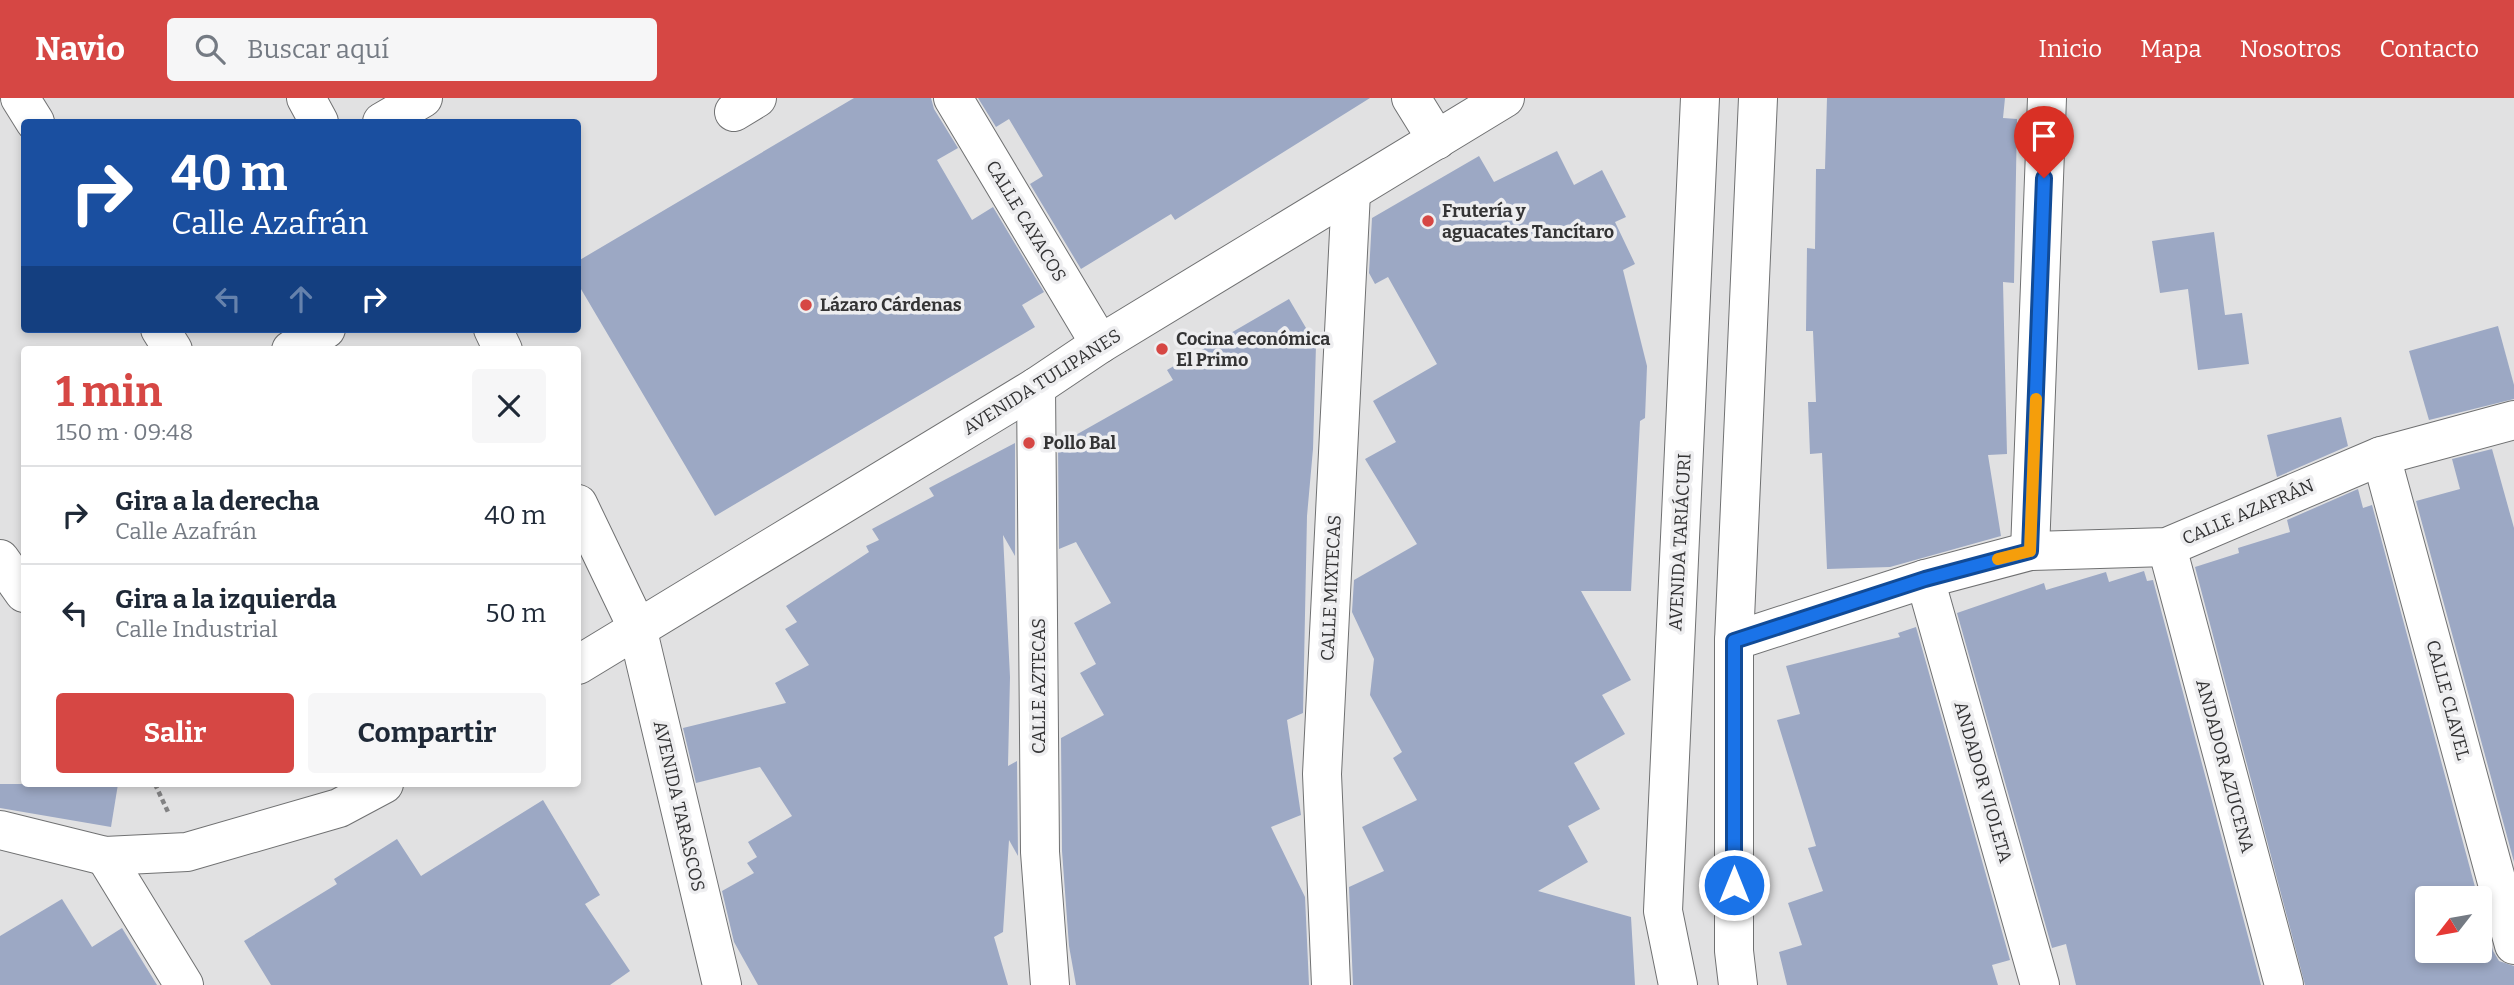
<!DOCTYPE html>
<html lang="es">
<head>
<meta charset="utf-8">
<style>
  :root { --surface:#fff; --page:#f6f6f7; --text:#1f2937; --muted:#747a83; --line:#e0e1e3; --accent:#d64744 }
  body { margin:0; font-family:Bitter,serif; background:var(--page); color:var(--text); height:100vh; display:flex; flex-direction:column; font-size:26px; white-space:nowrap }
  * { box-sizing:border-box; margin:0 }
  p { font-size:23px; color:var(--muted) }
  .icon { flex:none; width:38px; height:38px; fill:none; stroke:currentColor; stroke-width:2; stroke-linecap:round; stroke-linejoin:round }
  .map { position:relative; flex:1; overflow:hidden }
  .panel { position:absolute; left:21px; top:248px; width:560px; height:441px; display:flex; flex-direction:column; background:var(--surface); border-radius:7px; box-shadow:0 4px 10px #0003 }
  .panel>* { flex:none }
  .banner { position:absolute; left:21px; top:21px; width:560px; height:214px; border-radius:7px; box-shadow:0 4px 10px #0003; background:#1a4fa0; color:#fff; overflow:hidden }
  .needle { width:46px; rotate:239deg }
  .controls { position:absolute; left:2415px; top:788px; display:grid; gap:14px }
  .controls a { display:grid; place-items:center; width:77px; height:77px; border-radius:7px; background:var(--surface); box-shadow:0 4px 10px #0003; font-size:35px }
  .pin { position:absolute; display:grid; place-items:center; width:60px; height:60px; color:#fff; margin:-72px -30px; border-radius:50% 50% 50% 0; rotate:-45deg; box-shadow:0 0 7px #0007 }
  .pin .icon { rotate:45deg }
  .me { position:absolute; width:77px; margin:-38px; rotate:0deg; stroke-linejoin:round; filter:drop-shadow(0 0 5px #0008) }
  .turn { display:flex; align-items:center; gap:24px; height:147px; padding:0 35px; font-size:32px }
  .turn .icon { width:91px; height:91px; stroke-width:2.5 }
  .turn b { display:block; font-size:49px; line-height:60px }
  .lanes { display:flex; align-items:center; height:66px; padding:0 35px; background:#0003; justify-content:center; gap:35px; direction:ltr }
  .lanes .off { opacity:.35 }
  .round { display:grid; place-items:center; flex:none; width:74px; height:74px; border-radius:7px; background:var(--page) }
  .head { display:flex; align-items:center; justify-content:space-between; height:119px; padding:0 35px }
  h1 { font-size:42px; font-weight:700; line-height:52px; color:var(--accent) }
  .cta { display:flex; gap:14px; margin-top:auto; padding:14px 35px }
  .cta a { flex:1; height:80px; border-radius:7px; background:var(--accent); color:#fff; font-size:28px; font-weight:700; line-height:80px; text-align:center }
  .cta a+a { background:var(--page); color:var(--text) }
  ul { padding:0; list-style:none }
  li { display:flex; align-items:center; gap:21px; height:98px; padding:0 35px; border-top:2px solid var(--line) }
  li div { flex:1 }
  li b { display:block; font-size:26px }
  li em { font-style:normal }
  header { display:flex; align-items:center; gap:42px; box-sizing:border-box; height:98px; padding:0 35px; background:var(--accent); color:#fff }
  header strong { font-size:33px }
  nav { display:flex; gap:38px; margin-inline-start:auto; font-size:24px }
  .search { width:490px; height:63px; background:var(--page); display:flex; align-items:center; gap:18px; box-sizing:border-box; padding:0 24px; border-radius:7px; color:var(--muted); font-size:26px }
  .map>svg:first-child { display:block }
</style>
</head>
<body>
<header>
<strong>Navio</strong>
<div class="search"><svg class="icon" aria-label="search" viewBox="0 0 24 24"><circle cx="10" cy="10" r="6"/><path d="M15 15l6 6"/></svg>Buscar aquí</div>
<nav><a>Inicio</a><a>Mapa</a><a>Nosotros</a><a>Contacto</a></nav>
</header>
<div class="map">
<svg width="2514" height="887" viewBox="0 0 2514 887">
  <rect width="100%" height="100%" fill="#e1e1e2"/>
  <g fill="#9ca8c4">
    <polygon points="854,0 931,0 934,11 958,50 937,62 972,122 993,109 1044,194 1022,207 1035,229 715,418 578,186 578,163"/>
    <polygon points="978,0 1370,0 1175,122 1171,116 1081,171 1030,86 1043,78 1009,21 996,29"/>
    <polygon points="1827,0 2005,0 2003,20 2017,21 2014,185 2003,184 2007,356 1988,357 2001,438 1890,469 1827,471 1822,355 1810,356 1808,304 1816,304 1813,233 1806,233 1807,150 1815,151 1816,71 1825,71"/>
    <polygon points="1557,53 1574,87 1602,72 1626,119 1615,124 1635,166 1623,172 1647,268 1645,320 1640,323 1631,493 1581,493 1631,582 1602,597 1625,636 1574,665 1600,711 1568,728 1588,764 1538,793 1631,819 1635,887 1353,887 1349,789 1384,773 1362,729 1417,702 1393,660 1402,654 1370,597 1374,561 1352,514 1354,482 1417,446 1365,361 1396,344 1373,303 1437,266 1388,179 1375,186 1369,175 1372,120 1479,58 1494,84"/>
    <polygon points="2214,134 2225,217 2242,215 2249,266 2198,272 2188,191 2160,195 2152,143"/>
    <polygon points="1289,201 1316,247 1313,351 1307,418 1303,615 1287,622 1301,717 1271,729 1305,799 1309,887 1076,887 1069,848 1062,753 1061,640 1104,617 1080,575 1096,566 1074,525 1111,505 1076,444 1059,451 1058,347 1173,282 1167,272"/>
    <polygon points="2498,228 2514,287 2514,301 2429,322 2409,253"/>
    <polygon points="2341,319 2348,348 2277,379 2267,337"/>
    <polygon points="1015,345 1015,458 1003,437 1010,579 1008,668 1017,663 1018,758 1009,742 1003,834 994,839 1008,887 758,887 734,844 722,793 754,775 747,765 757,759 748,744 792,718 760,669 696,685 683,630 786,605 775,585 809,567 785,531 797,524 786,508 869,454 866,448 879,442 872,431 934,398 929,390"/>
    <polygon points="2492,351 2514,430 2514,764 2416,403 2460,391 2452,361"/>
    <polygon points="2358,391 2363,410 2372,407 2478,800 2427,800 2427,852 2480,852 2480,804 2493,853 2499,863 2514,868 2514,887 2305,887 2195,469 2239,455 2238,450 2290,434 2287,422"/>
    <polygon points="2144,473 2147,483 2153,482 2261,887 2076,887 2066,846 2052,850 1957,515 2044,485 2046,492 2106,474 2109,484"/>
    <polygon points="1916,529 2010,862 1992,867 1998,887 1787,887 1779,854 1802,847 1788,805 1823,793 1808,750 1816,748 1777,622 1800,616 1786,568 1900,539 1898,535"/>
    <polygon points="0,686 118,686 111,729 0,710"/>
    <polygon points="543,702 600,797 585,806 630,873 610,887 271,887 244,843 337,786 334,781 397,741 421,778"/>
    <polygon points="62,801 92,849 122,830 157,887 0,887 0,838"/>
  </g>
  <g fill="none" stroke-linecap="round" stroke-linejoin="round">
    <defs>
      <g id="minor">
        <polyline points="20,0 35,24"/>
        <polyline points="306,0 319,24"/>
        <polyline points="953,0 1100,246"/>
        <polyline points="1411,0 1437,42"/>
        <polyline points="734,14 757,0"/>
        <polyline points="382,24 423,0"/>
        <polyline points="160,231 173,252"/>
        <polyline points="493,231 503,252"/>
        <polyline points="291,252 326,231"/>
        <polyline points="1036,289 1040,754 1050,887"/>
        <polyline points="2381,358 2514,847"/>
        <polyline points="578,406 637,529 722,887"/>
        <polyline points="2167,449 2284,887"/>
        <polyline points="2030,453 2047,0"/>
        <polyline points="0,461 24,495"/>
        <polyline points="1925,481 2040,887"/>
        <polyline points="1734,543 1925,481 2030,453 2167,449 2381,358 2514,322"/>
        <polyline points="578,567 1036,289 1100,246 1505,0"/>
        <polyline points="0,732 105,758 187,754 339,710 384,686"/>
        <polyline points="105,758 184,887"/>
        <polyline points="1331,887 1322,676 1351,94"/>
        <polyline points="1678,887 1663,813 1700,0"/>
        <polyline points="1738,887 1734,853 1734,543 1758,0"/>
      </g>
    </defs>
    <use href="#minor" stroke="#707172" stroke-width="40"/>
    <polyline stroke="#828283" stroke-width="4.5" stroke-dasharray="5 3.5" stroke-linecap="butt" points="155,686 168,714"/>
    <use href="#minor" stroke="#fff" stroke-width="38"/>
  </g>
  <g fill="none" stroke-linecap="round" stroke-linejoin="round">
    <defs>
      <polyline id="route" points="1734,787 1734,543 1925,481 2030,453 2044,80"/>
    </defs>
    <use href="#route" stroke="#114b97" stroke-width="18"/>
    <use href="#route" stroke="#1a73e8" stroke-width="12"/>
    <polyline stroke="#f59e0b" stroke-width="12" points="1998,461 2030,453 2036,301"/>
  </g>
  <g fill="#d64744" stroke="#eeeef0" stroke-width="2.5">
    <circle cx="1428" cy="123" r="7"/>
    <circle cx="806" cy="207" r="7"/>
    <circle cx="1162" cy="251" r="7"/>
    <circle cx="1029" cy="345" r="7"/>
  </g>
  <g text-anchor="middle" stroke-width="7" stroke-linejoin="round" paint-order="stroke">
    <g font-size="18" font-weight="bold" fill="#343435" stroke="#eeeef0" text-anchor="start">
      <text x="1442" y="119">Frutería y<tspan x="1442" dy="21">aguacates Tancítaro</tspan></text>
      <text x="820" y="213">Lázaro Cárdenas</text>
      <text x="1176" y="247">Cocina económica<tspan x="1176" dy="21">El Primo</tspan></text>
      <text x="1043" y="351">Pollo Bal</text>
    </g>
    <g font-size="18" fill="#343435" stroke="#eeeef0">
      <text transform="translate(1026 123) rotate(59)" y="6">CALLE CAYACOS</text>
      <text transform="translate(1042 284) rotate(-32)" y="6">AVENIDA TULIPANES</text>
      <text transform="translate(2248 414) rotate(-23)" y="6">CALLE AZAFRÁN</text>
      <text transform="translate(1680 444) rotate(-87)" y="6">AVENIDA TARIÁCURI</text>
      <text transform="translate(1331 490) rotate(-87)" y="6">CALLE MIXTECAS</text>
      <text transform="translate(1039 588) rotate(-90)" y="6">CALLE AZTECAS</text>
      <text transform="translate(2448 602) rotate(75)" y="6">CALLE CLAVEL</text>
      <text transform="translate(2225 668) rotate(75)" y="6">ANDADOR AZUCENA</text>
      <text transform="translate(1983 684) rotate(74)" y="6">ANDADOR VIOLETA</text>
      <text transform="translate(679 708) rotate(77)" y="6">AVENIDA TARASCOS</text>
    </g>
  </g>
</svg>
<div class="controls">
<a><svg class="needle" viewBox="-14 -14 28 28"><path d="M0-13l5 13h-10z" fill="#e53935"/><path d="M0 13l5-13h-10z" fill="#747a83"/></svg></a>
</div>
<div class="pin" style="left:2044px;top:80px;background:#d93025"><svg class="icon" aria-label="arrive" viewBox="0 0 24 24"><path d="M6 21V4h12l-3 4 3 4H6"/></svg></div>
<svg class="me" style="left:1734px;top:787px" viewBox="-20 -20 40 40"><circle r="17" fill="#1a73e8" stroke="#fff" stroke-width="3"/><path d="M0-11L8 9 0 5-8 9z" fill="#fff"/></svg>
<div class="banner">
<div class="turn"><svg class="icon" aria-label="right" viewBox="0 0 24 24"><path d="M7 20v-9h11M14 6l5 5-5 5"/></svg><div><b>40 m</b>Calle Azafrán</div></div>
<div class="lanes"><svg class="icon off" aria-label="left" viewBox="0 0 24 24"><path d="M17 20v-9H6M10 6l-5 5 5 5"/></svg><svg class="icon off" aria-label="ahead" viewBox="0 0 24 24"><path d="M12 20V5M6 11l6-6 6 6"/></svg><svg class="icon" aria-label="right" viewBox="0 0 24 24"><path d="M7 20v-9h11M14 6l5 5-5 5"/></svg></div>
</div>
<section class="panel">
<div class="head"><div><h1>1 min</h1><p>150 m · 09:48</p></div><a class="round"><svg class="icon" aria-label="close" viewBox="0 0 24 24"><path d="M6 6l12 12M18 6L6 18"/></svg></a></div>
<ul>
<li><svg class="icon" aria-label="right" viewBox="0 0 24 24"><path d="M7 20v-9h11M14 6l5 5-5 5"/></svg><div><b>Gira a la derecha</b><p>Calle Azafrán</p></div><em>40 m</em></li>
<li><svg class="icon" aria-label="left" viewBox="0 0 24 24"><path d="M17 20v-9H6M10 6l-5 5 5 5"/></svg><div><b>Gira a la izquierda</b><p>Calle Industrial</p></div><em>50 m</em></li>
</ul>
<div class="cta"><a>Salir</a><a>Compartir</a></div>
</section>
</div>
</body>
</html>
